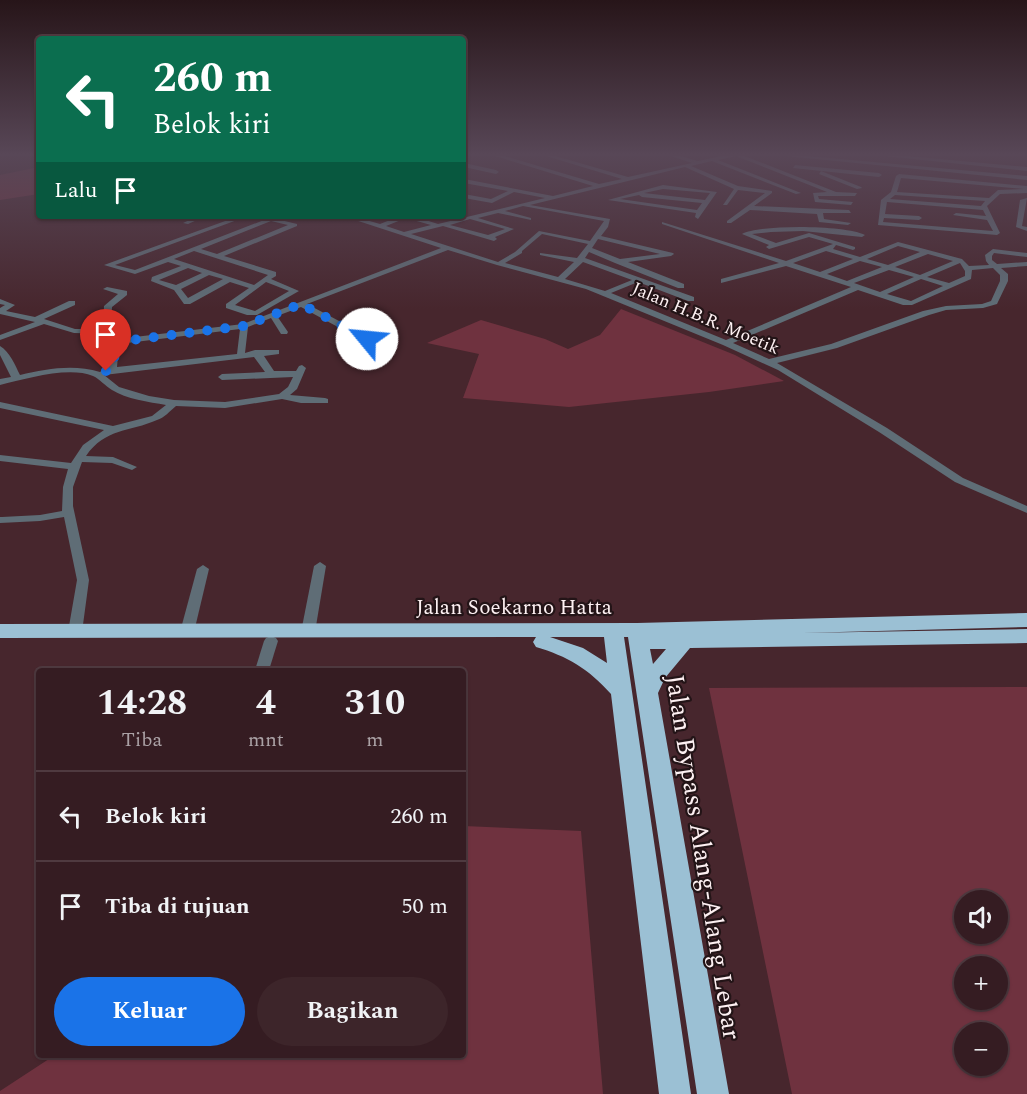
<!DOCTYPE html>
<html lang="id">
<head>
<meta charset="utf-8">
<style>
  :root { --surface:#351c22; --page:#3d252a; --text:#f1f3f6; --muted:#aaa1a5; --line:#4f3a40; --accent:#1a73e8 }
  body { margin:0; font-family:Spectral,serif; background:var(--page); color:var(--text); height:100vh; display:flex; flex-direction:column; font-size:22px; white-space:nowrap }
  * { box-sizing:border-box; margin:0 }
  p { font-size:20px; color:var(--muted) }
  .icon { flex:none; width:33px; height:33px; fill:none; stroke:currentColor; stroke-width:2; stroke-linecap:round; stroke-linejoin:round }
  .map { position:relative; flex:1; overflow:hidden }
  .side { position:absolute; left:36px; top:668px; width:430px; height:390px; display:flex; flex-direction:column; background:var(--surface); border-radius:6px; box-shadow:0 2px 4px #0004,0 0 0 2px var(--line) }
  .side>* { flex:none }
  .hud { position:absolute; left:36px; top:36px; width:430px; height:183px; border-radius:6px; box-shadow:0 2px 4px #0004,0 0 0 2px var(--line); background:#0b6e4f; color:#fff; overflow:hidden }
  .controls { position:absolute; left:954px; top:890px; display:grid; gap:12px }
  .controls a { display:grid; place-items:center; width:54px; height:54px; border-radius:50%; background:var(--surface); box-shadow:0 2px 4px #0004,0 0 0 2px var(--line); font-size:30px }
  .pin { position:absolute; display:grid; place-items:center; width:51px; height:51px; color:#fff; margin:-62px -26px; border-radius:50% 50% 50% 0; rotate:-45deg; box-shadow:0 0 6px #0007 }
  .pin .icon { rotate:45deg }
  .me { position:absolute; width:66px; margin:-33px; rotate:298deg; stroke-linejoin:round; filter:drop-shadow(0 0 4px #0008) }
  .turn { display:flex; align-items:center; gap:21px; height:126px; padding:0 18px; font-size:27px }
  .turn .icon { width:78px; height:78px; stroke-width:2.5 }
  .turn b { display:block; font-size:42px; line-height:51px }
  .then { display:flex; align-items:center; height:57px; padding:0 18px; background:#0003; gap:12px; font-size:22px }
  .eta { display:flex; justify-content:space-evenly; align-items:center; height:102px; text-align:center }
  .eta b { font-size:36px; font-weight:700; line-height:42px }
  .button { display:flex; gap:12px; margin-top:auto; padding:12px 18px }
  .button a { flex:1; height:69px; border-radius:36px; background:var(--accent); color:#fff; font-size:24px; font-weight:700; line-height:69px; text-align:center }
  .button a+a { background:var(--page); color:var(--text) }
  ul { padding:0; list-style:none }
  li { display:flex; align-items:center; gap:18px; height:90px; padding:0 18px; border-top:2px solid var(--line) }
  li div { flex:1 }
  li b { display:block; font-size:22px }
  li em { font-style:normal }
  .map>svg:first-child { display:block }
</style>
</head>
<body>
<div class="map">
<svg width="1027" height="1094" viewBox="0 0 1027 1094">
  <rect width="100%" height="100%" fill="#47262d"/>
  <g fill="#6f323f" fill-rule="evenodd">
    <polygon points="39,167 39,194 0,200 0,175"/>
    <polygon points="621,309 735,355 784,381 709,392 569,407 463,398 479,354 427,343 481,320 545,339 568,349 600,335"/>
    <path d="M1027 687V1094H792L709 688ZM964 900H998V933H964ZM964 966H998V999H964ZM964 1032H998V1065H964Z"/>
    <polygon points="464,826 581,831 603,1094 0,1094 0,1091 55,1055 464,1054"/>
  </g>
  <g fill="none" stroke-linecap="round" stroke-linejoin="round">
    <g fill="#5f6d76" fill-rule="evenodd">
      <path d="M492 155H501L599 184 622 179 543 155H552L628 177 692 163 668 155H677L698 161 726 155H742L836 192 857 193 855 196H818L819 199 853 202 851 205 815 202 813 193 827 192 736 156 718 160 801 193 796 194 712 161 691 166 738 186 772 191V193L754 206 849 210 851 213H823L824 219 851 223 848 225 819 222 817 214 750 210 731 223H727V221L765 193 738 190 727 205H723L734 189 685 167 530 205 610 219 608 227 601 236 673 253 674 254 671 256 628 262 684 284V288H678L615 263 589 252 585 258 694 297V301H688L638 282 611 293 726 340 851 287 786 266 721 283V279L779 263 662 224V222L786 261 833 244 809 237 769 249 766 247 769 245 742 234C761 224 846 225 865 235L862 237 803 231 771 232 752 234 776 243 809 233 855 247V249L853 250 836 245 833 249 860 257 898 242 962 259 969 266 989 265 986 261 985 255 993 249 1027 253V257L994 253 992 256V260L997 264 1027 262V266L1001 268 1008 274V281L997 304 983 308 946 310 929 315 837 348 777 363 887 428 963 478 1027 506V513L955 482 879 432 778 370 723 345 586 289 497 265 448 250 307 304 390 348V352H384L301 307 277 316 288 332 287 334H281L271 318 248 327 245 353 255 350H279V354L264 356 274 371H296L299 366 302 365 306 368 297 389 290 395 325 398 328 399V403H301L282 399 225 408 176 406C170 411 164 418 157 420 130 432 105 428 86 456L113 457 137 467 132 470 112 463 82 462 73 487V506L89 580 82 632 80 635H70L68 632 77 580 64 517 40 521 0 523V517H2L40 515 62 511 63 487 68 469 0 461V455L71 463 83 445 104 430 0 408V402L113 426 152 416 166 405C149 402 126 399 112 390 105 386 100 379 93 376 68 366 26 379 0 385V379L11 377 0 355V346C10 352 15 365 20 375 46 369 73 364 100 372L110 364 111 342 108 334 74 333 44 324 0 340V335L35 322 0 314V308L5 305 0 304V299L15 305 6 311 35 317 69 301H75V305L44 319 75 329H103L104 306 118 294 103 289 107 287 127 291V295L112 307 111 330H114L118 339 243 324 441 248 343 216H352L380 224 400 216H413L438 224 545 198 514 192 492 203 464 198V194L491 199 508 191 464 183V179L553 196 593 186ZM523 206 604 221 590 241 539 231 515 252 498 262 411 234 443 226 494 241 497 239 495 237 514 229 478 218 498 213 531 220V218L505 211ZM406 218 431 225 404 232 386 226ZM470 219 505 229 488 235 450 225ZM542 234 588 244 577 258 540 253V255L574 262 558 277 505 263 522 253V251ZM598 239 660 254 620 259 592 248ZM898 246 920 252 888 265 867 259ZM826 251 853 259 820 272 793 263ZM928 254 953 261 920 275 895 267ZM860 261 882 267 847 281 827 274ZM583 262 632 280 605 291 565 279ZM960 263 965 271V276L949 283 927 277ZM993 268 1000 275V281L991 301 982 304 946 306 923 311 831 344 769 359 733 343 858 290 903 305H912L971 279 972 270ZM889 270 914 277 880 292 854 283ZM921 279 943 286 911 301 887 294ZM240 329 237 354 117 367 119 344ZM254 357 265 372 222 374 218 377 222 380 293 377 288 387 279 394 225 402 174 400 149 396 119 387 104 375Z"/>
      <polygon points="775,155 797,155 1027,176 1027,180"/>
      <polygon points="875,155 897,155 1027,167 1027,171"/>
      <polygon points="464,163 496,170 499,172 496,174 464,167"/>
      <polygon points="795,165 879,173 882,175 879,177 793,168"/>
      <polygon points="821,171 861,187 862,188 857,189 819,174"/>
      <path d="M899 174 1027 186V193L1000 194 987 206 1000 233 997 235 878 225 881 200 891 192 896 176ZM901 178 1024 189 998 190 989 198 897 192ZM895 195 985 201 981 206 890 199ZM887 202 983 210 986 216 956 213 953 215 987 220 993 231 883 222 884 218 919 220 922 218 919 216 885 214Z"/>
      <path d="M663 185 717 192 698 219 695 217 696 213 608 200ZM663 189 710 193 705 200 644 193ZM639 195 642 197 702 203 697 210 620 199Z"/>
      <polygon points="1027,198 1022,226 1027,227 1027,231 1016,227 1020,200"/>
      <polygon points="198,216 206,216 188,224 183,223"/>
      <path d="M239 216H248L115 265 135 270 264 220 261 218 264 216 297 224V226L224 256 276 272V276L271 279 299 291 257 315H247L226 308V304L249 288 230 282 190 304H184L174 290 151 281 152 277 181 266 168 262 135 274 104 265ZM271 221 288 225 217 254 201 249ZM194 251 268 275 254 285 174 259ZM188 268 202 273 176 285 159 280ZM209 275 223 279 188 298 181 289ZM266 282 289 291 255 311 235 305Z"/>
      <polygon points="320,562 326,566 315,632 313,635 303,635 301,632 314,566"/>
      <polygon points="203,565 209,569 194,632 192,635 182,635 180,632 197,569"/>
      <polygon points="271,636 276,638 278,641 269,670 255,670 264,641 266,638"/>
    </g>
    <path fill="#9bc0d4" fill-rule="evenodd" d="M1027 613V627L802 633 1027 629V643L690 648 665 678 658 693 729 1094H697L628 637H624L691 1094H659L611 694C589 669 567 656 536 647L533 642 536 637 0 638V624L637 623ZM550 637H604L607 663 583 648ZM650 649H666L653 664Z"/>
  </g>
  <linearGradient id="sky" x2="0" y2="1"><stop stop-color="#271519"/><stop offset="0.5" stop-color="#584757"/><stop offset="1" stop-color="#584757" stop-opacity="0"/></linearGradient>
  <rect width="1027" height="309" fill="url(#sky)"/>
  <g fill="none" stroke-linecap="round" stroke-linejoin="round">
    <polyline stroke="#1a73e8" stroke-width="10" stroke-dasharray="0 18" points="106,371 114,365 115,342 244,326 301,304 367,339"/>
  </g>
  <g text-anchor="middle" stroke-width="4.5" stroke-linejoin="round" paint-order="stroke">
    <g font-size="18" fill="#fdf0f2" stroke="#231417">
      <text transform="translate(706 318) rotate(23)" y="6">Jalan H.B.R. Moetik</text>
    </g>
    <g font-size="21" fill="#fdf0f2" stroke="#231417">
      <text x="514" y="614">Jalan Soekarno Hatta</text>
    </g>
    <g font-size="26" fill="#fdf0f2" stroke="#231417">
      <text transform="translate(704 857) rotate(81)" y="9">Jalan Bypass Alang-Alang Lebar</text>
    </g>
  </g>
</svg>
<div class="controls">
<a><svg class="icon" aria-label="sound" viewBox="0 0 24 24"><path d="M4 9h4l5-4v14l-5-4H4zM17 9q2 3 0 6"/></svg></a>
<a>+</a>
<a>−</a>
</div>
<div class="pin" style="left:106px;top:371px;background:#d93025"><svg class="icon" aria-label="arrive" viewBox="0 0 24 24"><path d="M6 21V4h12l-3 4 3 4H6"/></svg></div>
<svg class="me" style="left:367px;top:339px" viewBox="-20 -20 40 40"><circle r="19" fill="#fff"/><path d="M0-13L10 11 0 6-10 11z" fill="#1a73e8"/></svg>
<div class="hud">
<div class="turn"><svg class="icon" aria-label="left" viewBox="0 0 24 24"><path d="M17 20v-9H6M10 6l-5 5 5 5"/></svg><div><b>260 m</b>Belok kiri</div></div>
<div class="then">Lalu<svg class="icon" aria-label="arrive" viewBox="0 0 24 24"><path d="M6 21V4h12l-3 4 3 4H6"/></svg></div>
</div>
<section class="side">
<div class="eta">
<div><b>14:28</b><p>Tiba</p></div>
<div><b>4</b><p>mnt</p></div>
<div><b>310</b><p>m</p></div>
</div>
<ul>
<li><svg class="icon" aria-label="left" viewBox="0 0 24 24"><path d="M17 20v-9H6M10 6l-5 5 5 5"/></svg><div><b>Belok kiri</b></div><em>260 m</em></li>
<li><svg class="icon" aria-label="arrive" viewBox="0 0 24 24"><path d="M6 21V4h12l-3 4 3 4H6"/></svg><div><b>Tiba di tujuan</b></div><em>50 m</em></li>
</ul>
<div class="button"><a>Keluar</a><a>Bagikan</a></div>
</section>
</div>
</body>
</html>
